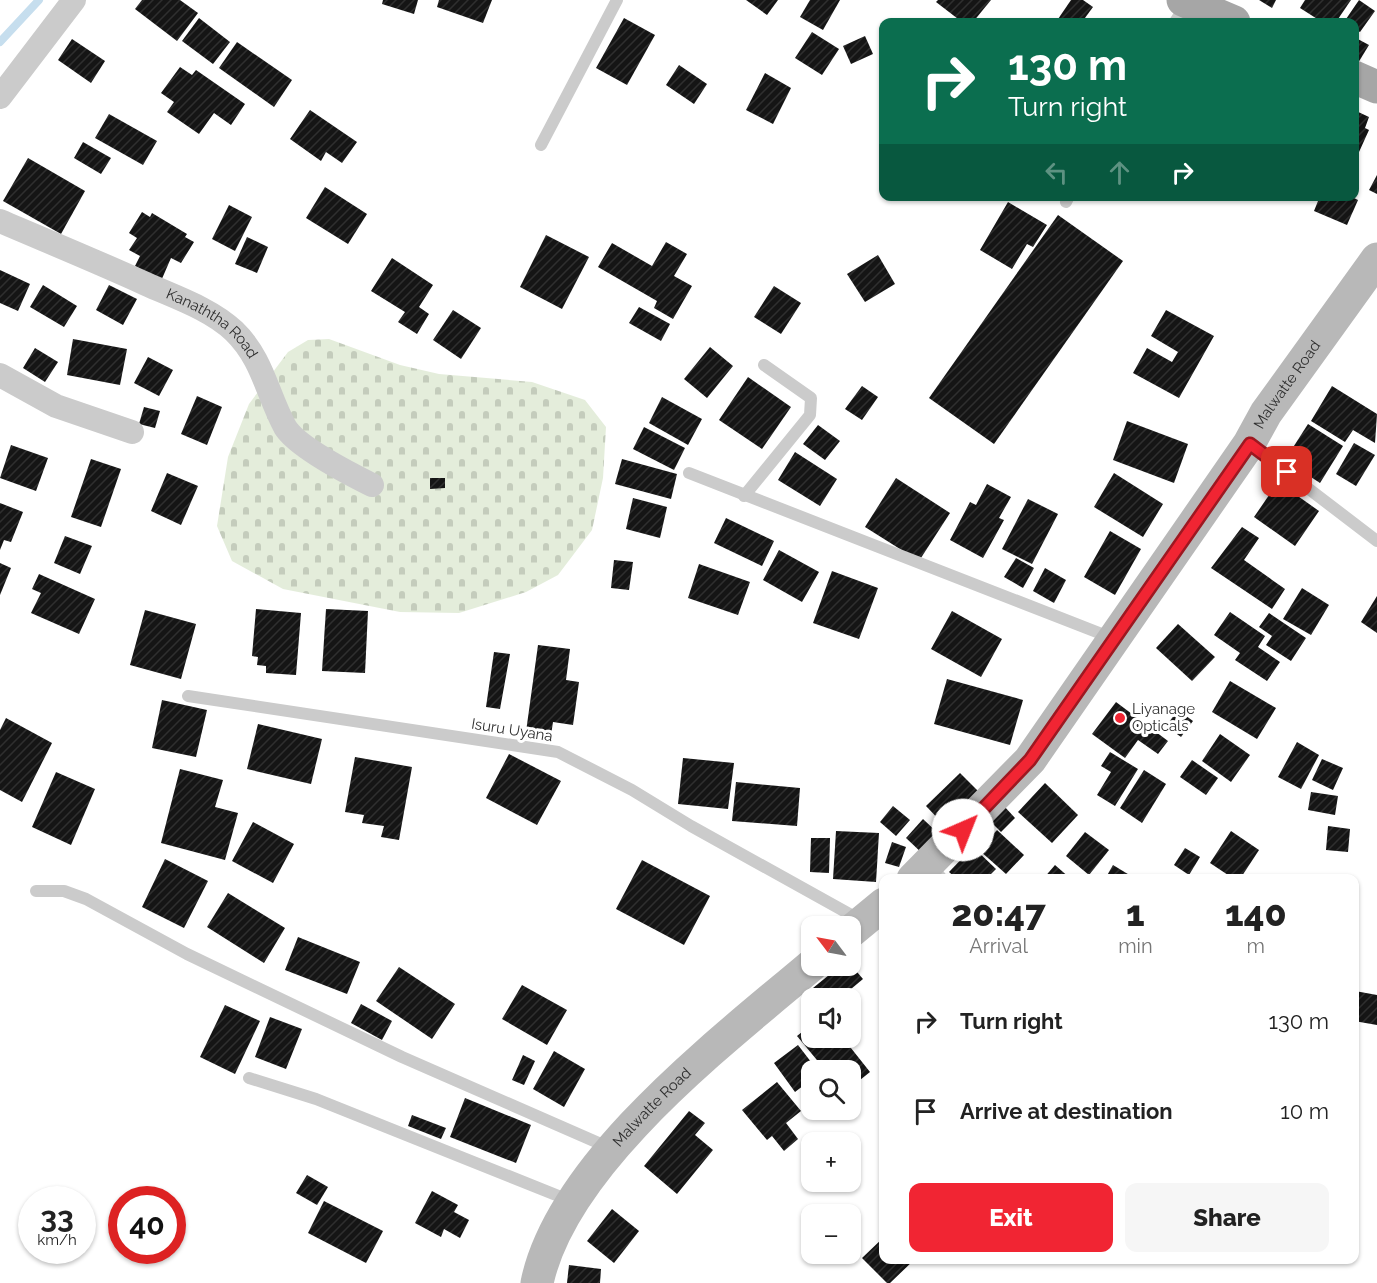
<!DOCTYPE html>
<html lang="en">
<head>
<meta charset="utf-8">
<style>
  :root { --surface:#fff; --page:#f6f6f6; --text:#222; --muted:#767676; --accent:#f12533 }
  body { margin:0; font-family:Raleway,sans-serif; background:var(--page); color:var(--text); height:100vh; display:flex; flex-direction:column; font-size:22px; white-space:nowrap }
  * { box-sizing:border-box; margin:0 }
  p { font-size:20px; color:var(--muted) }
  .icon { flex:none; width:33px; height:33px; fill:none; stroke:currentColor; stroke-width:2; stroke-linecap:round; stroke-linejoin:round }
  .map { position:relative; flex:1; overflow:hidden }
  .sheet { position:absolute; left:879px; top:874px; width:480px; height:390px; display:flex; flex-direction:column; background:var(--surface); border-radius:12px; box-shadow:0 2px 4px #0004 }
  .sheet>* { flex:none }
  .top-card { position:absolute; left:879px; top:18px; width:480px; height:183px; border-radius:12px; box-shadow:0 2px 4px #0004; background:#0b6e4f; color:#fff; overflow:hidden }
  .needle { width:39px; rotate:302deg }
  .controls { position:absolute; left:801px; top:916px; display:grid; gap:12px }
  .controls a { display:grid; place-items:center; width:60px; height:60px; border-radius:12px; background:var(--surface); box-shadow:0 2px 4px #0004; font-size:30px }
  .speed { position:absolute; left:18px; top:1186px; display:flex; gap:12px; font-size:30px; font-weight:700; text-align:center }
  .speed>* { display:grid; place-content:center; width:78px; height:78px; border-radius:50%; background:var(--surface); box-shadow:0 2px 4px #0004; line-height:1 }
  .speed small { font-size:15px; font-weight:400 }
  .speed .limit { border:9px solid #d22; background:#fff; color:#111 }
  .pin { position:absolute; display:grid; place-items:center; width:51px; height:51px; color:#fff; margin:-26px; border-radius:12px; box-shadow:0 3px 9px #0006 }
  .me { position:absolute; width:66px; margin:-33px; rotate:44deg; stroke-linejoin:round; filter:drop-shadow(0 0 4px #0008) }
  .turn { display:flex; align-items:center; gap:21px; height:126px; padding:0 30px; font-size:27px }
  .turn .icon { width:78px; height:78px; stroke-width:2.5 }
  .turn b { display:block; font-size:42px; line-height:51px }
  .lanes { display:flex; align-items:center; height:57px; padding:0 30px; background:#0003; justify-content:center; gap:30px; direction:ltr }
  .lanes .off { opacity:.35 }
  .eta { display:flex; justify-content:space-evenly; align-items:center; height:102px; text-align:center }
  .eta b { font-size:36px; font-weight:800; line-height:42px }
  .cta { display:flex; gap:12px; margin-top:auto; padding:12px 30px }
  .cta a { flex:1; height:69px; border-radius:12px; background:var(--accent); color:#fff; font-size:24px; font-weight:800; line-height:69px; text-align:center }
  .cta a+a { background:var(--page); color:var(--text) }
  ul { padding:0; list-style:none }
  li { display:flex; align-items:center; gap:18px; height:90px; padding:0 30px }
  li div { flex:1 }
  li b { display:block; font-size:22px }
  li em { font-style:normal }
  .map>svg:first-child { display:block }
</style>
</head>
<body>
<div class="map">
<svg width="1377" height="1283" viewBox="0 0 1377 1283">
  <defs>
    <pattern id="cemetery-stones" width="16" height="16" patternUnits="userSpaceOnUse" patternTransform="scale(1.5)"><rect width="16" height="16" fill="#e4eddb"/><path d="M2 7V4a2 2 0 0 1 4 0v3zM10 15v-3a2 2 0 0 1 4 0v3z" fill="#c4ccbc"/></pattern>
    <pattern id="building-hatch" width="6" height="6" patternUnits="userSpaceOnUse" patternTransform="scale(1.5)"><rect width="6" height="6" fill="#151515"/><path d="M-1 1l2-2M0 6l6-6M5 7l2-2" fill="none" stroke="#2f2f2f"/></pattern>
  </defs>
  <rect width="100%" height="100%" fill="#fff"/>
  <polygon fill="url(#cemetery-stones)" points="329,339 400,365 439,374 532,382 585,400 606,427 603,478 592,530 558,575 526,592 459,613 400,612 283,589 232,561 217,526 228,457 249,404 288,352 308,340"/>
  <g fill="none" stroke-linecap="round" stroke-linejoin="round">
    <polyline stroke="#c6deee" stroke-width="8" points="0,42 39,0"/>
  </g>
  <g fill="url(#building-hatch)">
    <polygon points="142,0 180,0 198,13 177,41 135,9"/>
    <polygon points="383,0 418,0 414,14 382,4"/>
    <polygon points="439,0 492,0 483,23 437,7"/>
    <polygon points="746,0 778,0 767,15"/>
    <polygon points="810,0 840,0 823,30 800,17"/>
    <polygon points="938,0 991,0 973,22 962,22 936,2"/>
    <polygon points="1071,0 1083,0 1093,7 1082,22 1056,22"/>
    <polygon points="1259,0 1276,0 1272,8"/>
    <polygon points="1305,0 1351,0 1336,22 1322,22 1300,8"/>
    <polygon points="1359,0 1375,11 1360,32 1354,29 1354,22 1344,22"/>
    <polygon points="199,18 230,42 213,64 182,41"/>
    <polygon points="624,18 655,35 627,85 596,68"/>
    <polygon points="812,32 839,49 822,75 795,58"/>
    <polygon points="865,36 873,54 851,64 843,46"/>
    <polygon points="1354,37 1369,45 1358,63 1354,61"/>
    <polygon points="72,39 105,61 91,83 58,60"/>
    <polygon points="237,42 292,80 274,107 219,68"/>
    <polygon points="679,65 707,84 694,104 666,85"/>
    <polygon points="180,67 192,75 196,70 245,104 231,125 214,113 199,134 167,112 174,102 161,93"/>
    <polygon points="765,73 791,88 773,124 746,110"/>
    <polygon points="310,110 357,142 342,163 326,152 321,161 290,139"/>
    <polygon points="1354,110 1369,117 1365,128 1369,130 1354,163"/>
    <polygon points="109,114 157,141 143,165 95,138"/>
    <polygon points="83,142 111,158 101,174 74,158"/>
    <polygon points="28,158 85,191 61,234 3,201"/>
    <polygon points="1377,175 1377,194 1369,190"/>
    <polygon points="325,187 367,214 348,244 306,218"/>
    <polygon points="1320,196 1350,196 1358,200 1347,225 1314,211"/>
    <polygon points="1008,202 1047,225 1033,247 1027,244 1012,269 980,250"/>
    <polygon points="229,205 252,217 235,251 212,239"/>
    <polygon points="142,212 150,217 152,213 187,234 185,237 194,242 181,263 171,258 161,281 135,266 140,256 129,250 137,238 129,233"/>
    <polygon points="1058,215 1123,261 994,444 929,398"/>
    <polygon points="546,235 589,257 562,309 520,287"/>
    <polygon points="247,237 268,247 257,273 235,264"/>
    <polygon points="666,242 687,254 674,276 692,286 673,319 654,308 657,301 598,267 612,243 652,266"/>
    <polygon points="878,255 895,284 865,302 847,274"/>
    <polygon points="392,258 433,285 419,307 429,314 417,334 398,322 405,312 371,291"/>
    <polygon points="0,270 30,284 18,311 0,303"/>
    <polygon points="43,285 77,306 64,327 30,307"/>
    <polygon points="109,285 137,299 123,325 96,310"/>
    <polygon points="774,286 801,303 781,334 754,317"/>
    <polygon points="639,307 670,324 661,341 629,323"/>
    <polygon points="453,310 481,328 461,359 433,340"/>
    <polygon points="1166,310 1214,336 1179,398 1133,373 1147,348 1172,362 1178,352 1151,336"/>
    <polygon points="73,339 127,349 120,385 67,375"/>
    <polygon points="710,347 733,366 707,398 684,379"/>
    <polygon points="35,348 58,362 45,382 23,368"/>
    <polygon points="148,357 173,370 159,396 134,383"/>
    <polygon points="748,377 791,407 762,449 719,420"/>
    <polygon points="862,386 878,397 862,420 845,409"/>
    <polygon points="1332,386 1377,414 1375,443 1353,430 1345,442 1311,421"/>
    <polygon points="197,396 222,407 207,445 181,434"/>
    <polygon points="662,397 702,419 688,445 649,423"/>
    <polygon points="144,407 160,411 155,428 139,424"/>
    <polygon points="1127,421 1188,444 1174,483 1113,460"/>
    <polygon points="1308,424 1343,446 1320,483 1285,460"/>
    <polygon points="818,425 840,441 825,460 803,444"/>
    <polygon points="644,427 685,448 674,470 633,449"/>
    <polygon points="1354,443 1375,455 1356,486 1336,474"/>
    <polygon points="11,445 48,458 36,491 0,478"/>
    <polygon points="795,452 837,479 820,506 778,480"/>
    <polygon points="91,459 121,469 101,527 71,517"/>
    <polygon points="622,459 677,474 671,499 615,484"/>
    <polygon points="167,473 198,486 181,525 151,511"/>
    <polygon points="1114,473 1163,504 1143,537 1094,507"/>
    <polygon points="430,478 445,478 445,488 430,489"/>
    <polygon points="896,478 950,513 919,561 865,527"/>
    <polygon points="1278,482 1319,511 1295,546 1254,517"/>
    <polygon points="987,484 1011,497 999,518 1004,520 983,558 950,540 970,502 976,505"/>
    <polygon points="633,498 667,507 660,538 626,529"/>
    <polygon points="1028,499 1058,514 1032,564 1002,549"/>
    <polygon points="0,503 23,512 11,542 4,540 0,550"/>
    <polygon points="726,518 774,541 762,566 714,543"/>
    <polygon points="1242,527 1259,538 1244,560 1285,589 1272,609 1211,568"/>
    <polygon points="1110,531 1141,549 1115,595 1084,577"/>
    <polygon points="65,536 92,546 80,574 54,563"/>
    <polygon points="779,550 819,572 802,602 763,580"/>
    <polygon points="1016,558 1034,568 1023,588 1004,577"/>
    <polygon points="614,560 633,562 629,590 611,588"/>
    <polygon points="0,563 11,568 0,595"/>
    <polygon points="699,564 750,582 738,615 688,598"/>
    <polygon points="1045,568 1066,580 1054,603 1033,591"/>
    <polygon points="832,571 878,588 859,639 813,623"/>
    <polygon points="39,574 95,599 79,634 31,613 41,593 32,589"/>
    <polygon points="1302,588 1329,605 1311,635 1283,619"/>
    <polygon points="1377,596 1377,633 1361,622"/>
    <polygon points="256,609 301,613 296,675 266,673 266,666 257,665 258,657 252,656"/>
    <polygon points="326,609 368,611 365,673 322,671"/>
    <polygon points="145,610 196,624 181,679 130,665"/>
    <polygon points="952,611 1002,639 981,677 931,649"/>
    <polygon points="1230,612 1265,636 1258,647 1280,662 1267,681 1235,660 1240,653 1214,635"/>
    <polygon points="1269,613 1306,638 1291,661 1266,645 1272,636 1259,627"/>
    <polygon points="1178,624 1215,657 1192,681 1156,648"/>
    <polygon points="538,645 570,649 566,680 579,682 573,725 553,722 550,742 525,739"/>
    <polygon points="494,652 510,654 500,709 486,707"/>
    <polygon points="947,679 1023,700 1010,745 934,724"/>
    <polygon points="1230,681 1276,708 1257,739 1212,712"/>
    <polygon points="162,700 207,710 196,757 152,748"/>
    <polygon points="1116,702 1168,741 1158,754 1138,740 1125,758 1092,734"/>
    <polygon points="1178,710 1193,721 1181,737 1166,726"/>
    <polygon points="6,718 52,743 22,802 0,790 0,730"/>
    <polygon points="258,724 322,739 311,784 247,769"/>
    <polygon points="1220,734 1250,755 1231,782 1202,761"/>
    <polygon points="1297,742 1319,755 1301,789 1278,777"/>
    <polygon points="1110,752 1138,769 1115,806 1097,795 1111,772 1101,766"/>
    <polygon points="509,754 561,781 537,825 486,798"/>
    <polygon points="355,757 412,767 399,840 381,837 384,826 362,823 364,815 345,812"/>
    <polygon points="683,758 734,763 728,809 678,804"/>
    <polygon points="1322,759 1343,768 1333,790 1312,780"/>
    <polygon points="1192,760 1218,778 1206,795 1180,777"/>
    <polygon points="180,769 223,780 215,807 238,813 225,860 161,843"/>
    <polygon points="1144,770 1166,784 1142,823 1120,808"/>
    <polygon points="56,772 95,789 71,845 32,827"/>
    <polygon points="960,773 980,793 945,826 926,806"/>
    <polygon points="736,782 800,788 797,826 732,821"/>
    <polygon points="1045,783 1078,815 1052,843 1018,812"/>
    <polygon points="1311,792 1338,796 1335,815 1308,810"/>
    <polygon points="893,806 910,820 896,836 880,822"/>
    <polygon points="1004,806 1015,818 1001,832 990,821"/>
    <polygon points="923,819 941,836 924,855 906,838"/>
    <polygon points="253,822 294,844 273,883 232,861"/>
    <polygon points="1328,826 1350,829 1348,852 1326,850"/>
    <polygon points="997,830 1024,855 1006,874 979,850"/>
    <polygon points="836,831 879,833 876,882 833,879"/>
    <polygon points="1231,831 1259,850 1240,879 1234,879 1210,863"/>
    <polygon points="1085,832 1109,850 1089,875 1066,856"/>
    <polygon points="811,838 830,838 829,873 810,872"/>
    <polygon points="892,842 906,847 899,867 885,863"/>
    <polygon points="973,847 996,869 986,879 957,879 949,872"/>
    <polygon points="1185,848 1200,857 1189,875 1174,865"/>
    <polygon points="165,859 208,881 184,928 142,907"/>
    <polygon points="642,860 710,896 684,945 616,909"/>
    <polygon points="1055,865 1071,879 1043,879"/>
    <polygon points="1113,865 1136,879 1105,879"/>
    <polygon points="228,893 285,928 264,963 207,927"/>
    <polygon points="298,937 360,962 347,994 285,970"/>
    <polygon points="840,966 852,966 863,979 839,999 821,999 813,988"/>
    <polygon points="399,967 455,1004 432,1039 376,1001"/>
    <polygon points="522,985 567,1010 547,1045 502,1019"/>
    <polygon points="1355,991 1377,995 1377,1025 1354,1021"/>
    <polygon points="361,1004 392,1021 382,1040 351,1023"/>
    <polygon points="225,1005 260,1021 235,1074 200,1057"/>
    <polygon points="270,1017 302,1029 286,1069 255,1057"/>
    <polygon points="812,1024 812,1038 843,1038 870,1072 850,1088 850,1071 826,1071 797,1036"/>
    <polygon points="798,1045 818,1071 812,1071 812,1079 795,1092 774,1063"/>
    <polygon points="554,1051 585,1069 564,1107 533,1089"/>
    <polygon points="523,1055 535,1061 524,1085 512,1080"/>
    <polygon points="777,1082 801,1111 786,1123 798,1139 784,1151 772,1136 767,1140 742,1110"/>
    <polygon points="465,1098 531,1125 516,1163 450,1137"/>
    <polygon points="689,1111 705,1123 695,1135 713,1150 677,1194 644,1166"/>
    <polygon points="412,1115 446,1128 441,1139 408,1126"/>
    <polygon points="307,1175 328,1187 317,1205 296,1193"/>
    <polygon points="432,1191 458,1205 454,1212 469,1220 460,1238 444,1229 441,1237 415,1223"/>
    <polygon points="324,1201 383,1231 366,1263 308,1233"/>
    <polygon points="612,1209 639,1231 614,1263 587,1241"/>
    <polygon points="884,1237 884,1260 914,1260 890,1283 887,1283 862,1258"/>
    <polygon points="569,1265 601,1269 600,1283 567,1283"/>
  </g>
  <g fill="none" stroke-linecap="round" stroke-linejoin="round">
    <g stroke="#cbcbcb" stroke-width="12">
      <polyline points="1175,22 1187,3"/>
      <polyline points="541,145 617,0"/>
      <polyline points="1066,202 1069,196"/>
      <polyline points="1250,444 1377,541"/>
      <polyline points="689,473 1112,638"/>
      <polyline points="744,496 810,415 811,398 764,365"/>
      <polyline points="188,696 558,752 632,790 691,826 862,921"/>
      <polyline points="930,864 942,879"/>
      <polyline points="36,891 64,891 86,899 187,954 402,1057 610,1148"/>
      <polyline points="249,1078 316,1099 571,1201"/>
    </g>
    <g stroke="#cbcbcb" stroke-width="24">
      <polyline points="0,97 74,0"/>
      <path id="s1" d="M0 221C49 242 98 262 146 284 175 297 211 309 234 331 263 359 267 394 285 427 297 447 350 474 372 485"/>
      <polyline points="0,375 56,406 132,432"/>
    </g>
    <g stroke="#b8b8b8" stroke-width="33">
      <path id="s2" d="M913 879 1030 760 1249 444 1266 413 1377 259"/>
      <polyline points="850,932 884,904"/>
      <path id="s3" d="M537 1283C562 1163 721 1042 812 965"/>
    </g>
    <g stroke="#a6a6a6" stroke-width="33">
      <polyline points="1183,0 1234,22"/>
      <polyline points="1354,77 1377,87"/>
    </g>
  </g>
  <g fill="none" stroke-linecap="round" stroke-linejoin="round">
    <defs>
      <polyline id="route" points="963,830 1030,760 1250,444 1287,472"/>
    </defs>
    <use href="#route" stroke="#9d1821" stroke-width="15"/>
    <use href="#route" stroke="#f12533" stroke-width="10"/>
  </g>
  <circle fill="#f12533" stroke="#fff" stroke-width="2" cx="1120" cy="718" r="6"/>
  <g text-anchor="middle" stroke-width="6" stroke-linejoin="round" paint-order="stroke">
    <g font-size="15" fill="#2e2e2e" stroke="#fff">
      <text dy="5" stroke="none"><textPath href="#s1" startOffset="237">Kanaththa Road</textPath></text>
      <text dy="5" stroke="none"><textPath href="#s2" startOffset="622">Malwatte Road</textPath></text>
      <text transform="translate(512 730) rotate(9)" y="5">Isuru Uyana</text>
      <text dy="5" stroke="none"><textPath href="#s3" startOffset="213">Malwatte Road</textPath></text>
    </g>
    <g font-size="15" fill="#2e2e2e" stroke="#fff" text-anchor="start">
      <text x="1132" y="714">Liyanage<tspan x="1132" dy="17">Opticals</tspan></text>
    </g>
  </g>
</svg>
<div class="controls">
<a><svg class="needle" viewBox="-14 -14 28 28"><path d="M0-13l5 13h-10z" fill="#e53935"/><path d="M0 13l5-13h-10z" fill="#767676"/></svg></a>
<a><svg class="icon" aria-label="sound" viewBox="0 0 24 24"><path d="M4 9h4l5-4v14l-5-4H4zM17 9q2 3 0 6"/></svg></a>
<a><svg class="icon" aria-label="search" viewBox="0 0 24 24"><circle cx="10" cy="10" r="6"/><path d="M15 15l6 6"/></svg></a>
<a>+</a>
<a>−</a>
</div>
<div class="speed"><div>33<small>km/h</small></div><div class="limit">40</div></div>
<div class="pin" style="left:1287px;top:472px;background:#d93025"><svg class="icon" aria-label="arrive" viewBox="0 0 24 24"><path d="M6 21V4h12l-3 4 3 4H6"/></svg></div>
<svg class="me" style="left:963px;top:830px" viewBox="-20 -20 40 40"><circle r="19" fill="#fff"/><path d="M0-13L10 11 0 6-10 11z" fill="#f12533"/></svg>
<div class="top-card">
<div class="turn"><svg class="icon" aria-label="right" viewBox="0 0 24 24"><path d="M7 20v-9h11M14 6l5 5-5 5"/></svg><div><b>130 m</b>Turn right</div></div>
<div class="lanes"><svg class="icon off" aria-label="left" viewBox="0 0 24 24"><path d="M17 20v-9H6M10 6l-5 5 5 5"/></svg><svg class="icon off" aria-label="ahead" viewBox="0 0 24 24"><path d="M12 20V5M6 11l6-6 6 6"/></svg><svg class="icon" aria-label="right" viewBox="0 0 24 24"><path d="M7 20v-9h11M14 6l5 5-5 5"/></svg></div>
</div>
<section class="sheet">
<div class="eta">
<div><b>20:47</b><p>Arrival</p></div>
<div><b>1</b><p>min</p></div>
<div><b>140</b><p>m</p></div>
</div>
<ul>
<li><svg class="icon" aria-label="right" viewBox="0 0 24 24"><path d="M7 20v-9h11M14 6l5 5-5 5"/></svg><div><b>Turn right</b></div><em>130 m</em></li>
<li><svg class="icon" aria-label="arrive" viewBox="0 0 24 24"><path d="M6 21V4h12l-3 4 3 4H6"/></svg><div><b>Arrive at destination</b></div><em>10 m</em></li>
</ul>
<div class="cta"><a>Exit</a><a>Share</a></div>
</section>
</div>
</body>
</html>
